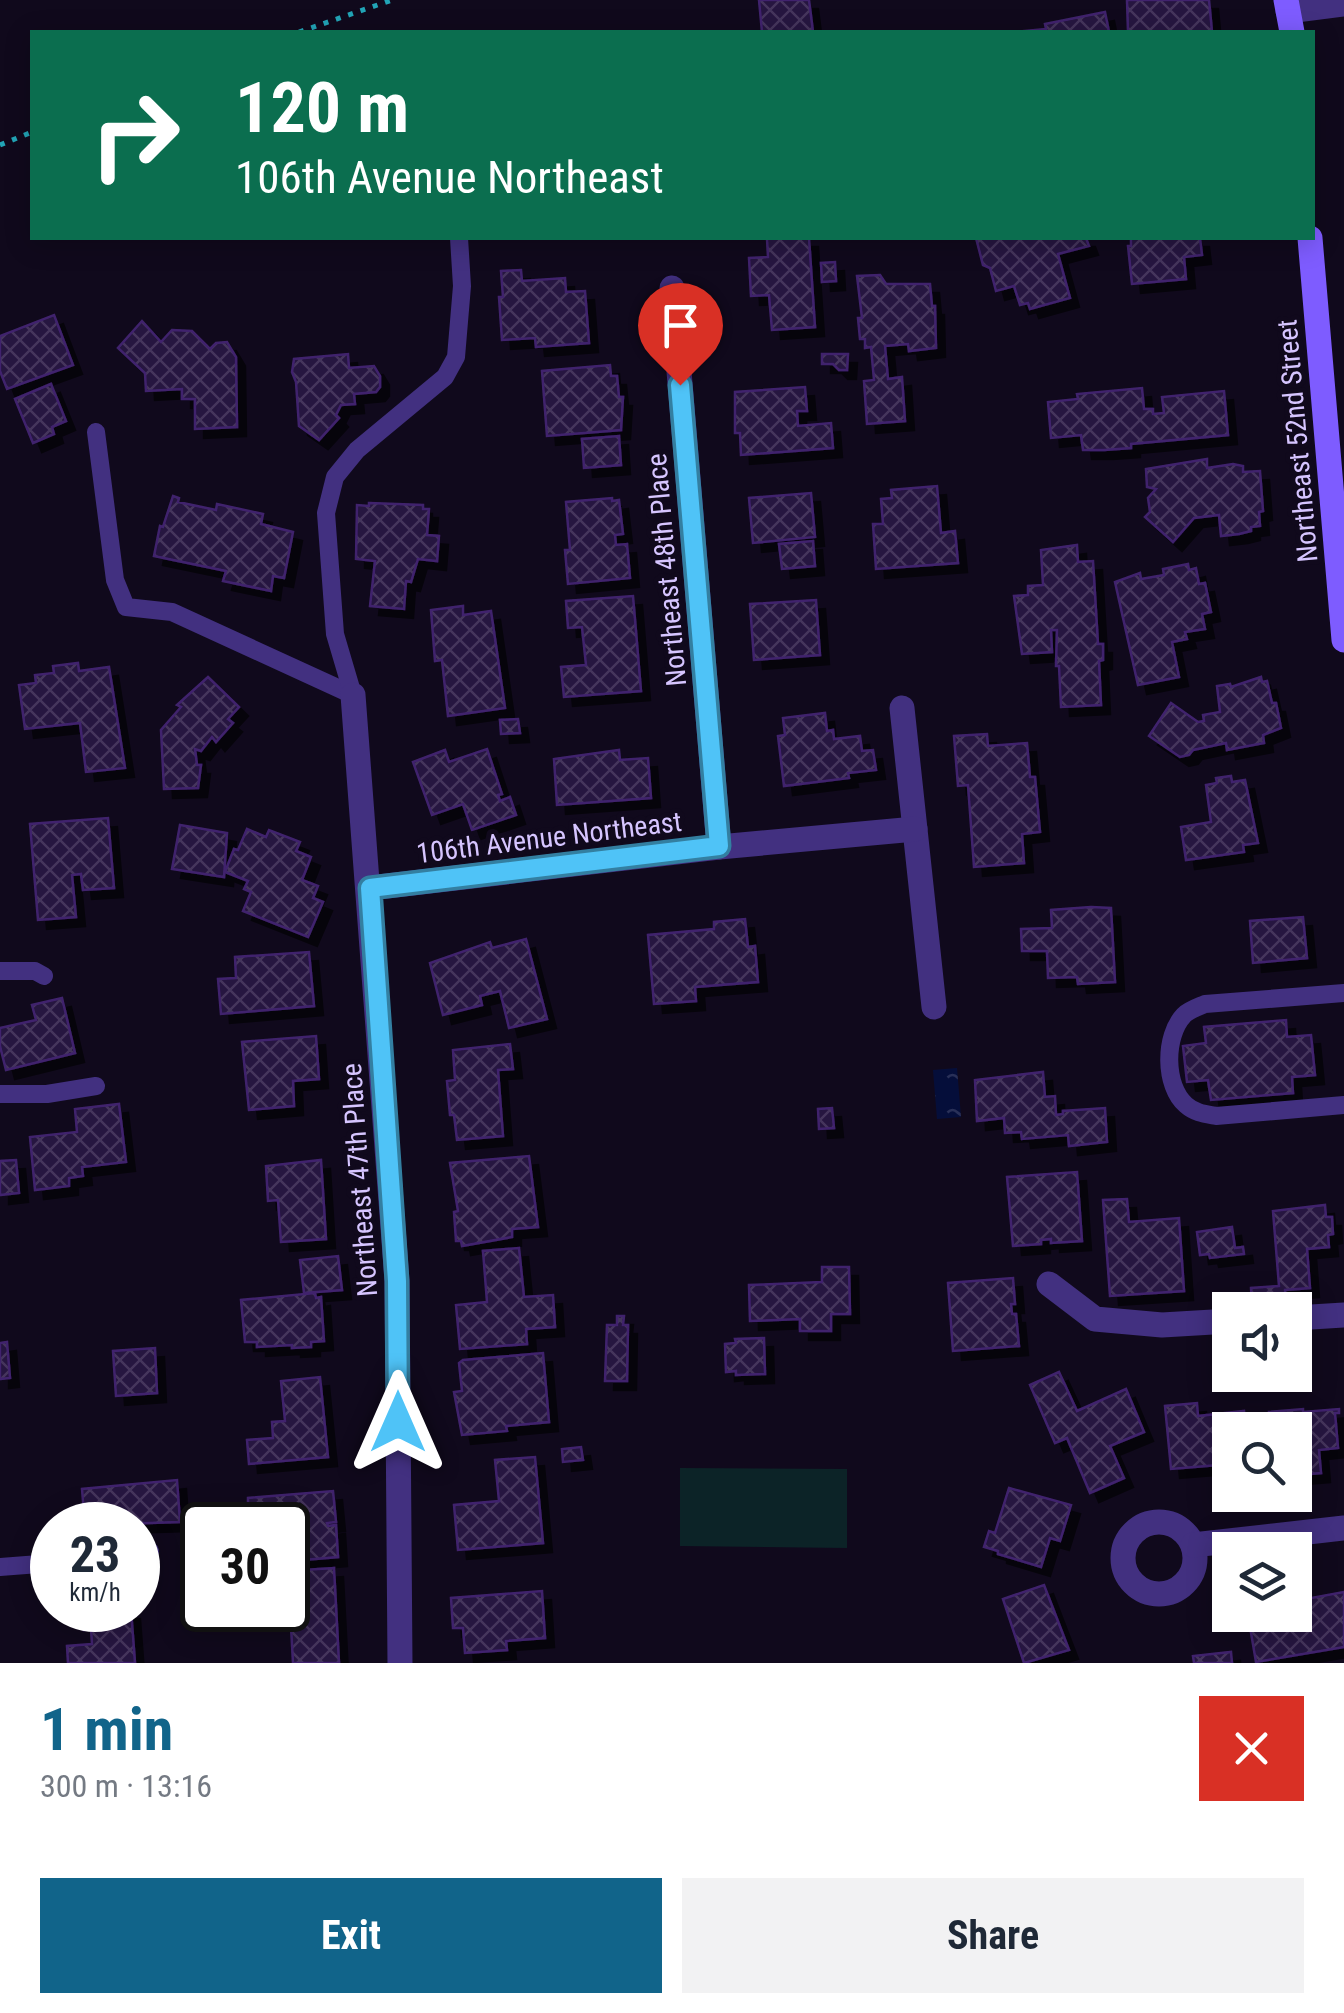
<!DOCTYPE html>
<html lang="en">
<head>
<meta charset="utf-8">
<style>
  :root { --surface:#fff; --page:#f2f2f3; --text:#1f2937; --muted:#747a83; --accent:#11648a }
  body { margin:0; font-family:"Roboto Condensed",sans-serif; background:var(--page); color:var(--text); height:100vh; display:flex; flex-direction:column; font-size:38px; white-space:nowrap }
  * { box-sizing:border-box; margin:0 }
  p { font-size:32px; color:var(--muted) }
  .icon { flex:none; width:55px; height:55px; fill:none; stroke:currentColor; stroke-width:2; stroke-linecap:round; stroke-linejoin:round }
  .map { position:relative; height:1663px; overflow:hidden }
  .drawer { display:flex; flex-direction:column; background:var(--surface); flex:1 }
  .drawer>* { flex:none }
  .top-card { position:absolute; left:30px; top:30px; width:1285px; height:210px; border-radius:0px; box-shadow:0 5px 25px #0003; background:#0b6e4f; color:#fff; overflow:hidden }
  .controls { position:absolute; left:1212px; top:1292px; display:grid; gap:20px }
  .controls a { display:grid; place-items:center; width:100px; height:100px; border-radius:0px; background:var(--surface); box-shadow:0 5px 25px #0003; font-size:50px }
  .speed { position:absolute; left:30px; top:1502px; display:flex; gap:20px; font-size:50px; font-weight:700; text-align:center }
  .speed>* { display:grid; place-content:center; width:130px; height:130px; border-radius:50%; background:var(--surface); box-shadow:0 5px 25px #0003; line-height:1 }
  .speed small { font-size:25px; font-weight:400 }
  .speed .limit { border:5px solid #111; border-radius:15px; background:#fff; color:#111 }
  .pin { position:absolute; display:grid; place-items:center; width:85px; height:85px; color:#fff; margin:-102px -42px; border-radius:50% 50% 50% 0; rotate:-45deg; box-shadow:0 0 10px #0007 }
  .pin .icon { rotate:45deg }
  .me { position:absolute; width:110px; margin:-55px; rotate:0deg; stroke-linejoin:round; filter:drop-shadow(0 0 8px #0008) }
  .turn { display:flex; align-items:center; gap:35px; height:210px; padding:0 40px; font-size:45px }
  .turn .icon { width:130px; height:130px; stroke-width:2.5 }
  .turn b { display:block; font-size:70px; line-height:85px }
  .round { display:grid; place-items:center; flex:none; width:105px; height:105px; border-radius:0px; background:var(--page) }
  .overview { display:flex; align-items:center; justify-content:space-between; height:170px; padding:0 40px }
  h1 { font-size:60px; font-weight:700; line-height:75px; color:var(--accent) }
  .button { display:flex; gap:20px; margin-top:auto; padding:20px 40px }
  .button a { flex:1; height:115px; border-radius:0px; background:var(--accent); color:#fff; font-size:40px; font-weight:700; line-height:115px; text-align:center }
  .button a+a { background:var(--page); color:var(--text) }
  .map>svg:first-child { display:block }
</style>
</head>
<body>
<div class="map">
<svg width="1344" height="1663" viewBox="0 0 1344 1663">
  <defs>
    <pattern id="water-ripples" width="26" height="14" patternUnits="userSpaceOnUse" patternTransform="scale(2.5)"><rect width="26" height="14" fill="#050e3a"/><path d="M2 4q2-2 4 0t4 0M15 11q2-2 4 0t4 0" fill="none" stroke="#293058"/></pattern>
    <pattern id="building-cross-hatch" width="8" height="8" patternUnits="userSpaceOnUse" patternTransform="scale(2.5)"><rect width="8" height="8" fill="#25143f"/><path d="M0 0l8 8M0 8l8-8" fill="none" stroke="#44355c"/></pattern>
    <filter id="shadow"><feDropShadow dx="9" dy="9" stdDeviation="0" flood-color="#0009"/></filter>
  </defs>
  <rect width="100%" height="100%" fill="#10091c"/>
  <polygon fill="#0c2327" points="680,1468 847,1469 847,1548 680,1546"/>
  <polygon fill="url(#water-ripples)" points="957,1068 961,1117 937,1119 933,1070"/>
  <g fill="url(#building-cross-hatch)" stroke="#40246d" stroke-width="2.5" filter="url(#shadow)">
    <polygon points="759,0 809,0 813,32 762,32"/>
    <polygon points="1127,0 1209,0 1212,32 1128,32"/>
    <polygon points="1105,12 1109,32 1014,32 1046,29 1045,24"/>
    <polygon points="770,238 809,238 815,327 772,330 769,295 751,296 749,258 768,257 767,239"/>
    <polygon points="976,238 1086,238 1089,246 1058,254 1070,298 1030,309 1028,303 1020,305 1014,286 996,291 990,268 983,265"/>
    <polygon points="1131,238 1200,238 1202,255 1184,257 1186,279 1132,284 1128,246 1131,246"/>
    <polygon points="835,262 836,281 822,282 821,263"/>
    <polygon points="521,270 522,281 565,278 566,292 585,291 589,343 536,347 535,338 502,340 499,297 503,297 501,271"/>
    <polygon points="880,275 886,284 930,284 932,306 935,306 936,348 909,351 908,344 885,346 888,379 902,377 905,421 867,424 864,381 874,380 871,347 865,348 865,339 860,339 858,318 862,318 857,276"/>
    <polygon points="54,315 73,365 7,389 0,371 0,336"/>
    <polygon points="142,321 161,342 172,330 192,331 210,349 216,343 227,342 236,357 237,427 195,429 195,399 182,399 182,389 146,391 145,373 118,348"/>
    <polygon points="348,354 349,368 374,366 380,376 380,387 376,392 354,394 355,404 341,405 336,415 339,418 319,440 299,426 296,382 292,372 294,359"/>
    <polygon points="822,354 848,354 847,370 839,370 833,364 822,364"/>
    <polygon points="610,365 611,376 617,376 619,397 623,397 621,430 547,436 542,371"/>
    <polygon points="51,384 66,421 52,427 54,434 33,443 15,399"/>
    <polygon points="805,387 807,411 797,411 798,426 831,423 833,448 741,455 740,433 735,433 735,392"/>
    <polygon points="1142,388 1144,409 1153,409 1153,414 1164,413 1162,397 1224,391 1228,435 1131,444 1131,448 1104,450 1083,450 1081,435 1051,438 1048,402 1078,399 1077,394"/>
    <polygon points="619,436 621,465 584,468 582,439"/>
    <polygon points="1207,459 1207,468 1233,464 1243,466 1243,472 1260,471 1263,511 1259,512 1260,526 1251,527 1251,531 1239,534 1221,536 1219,515 1194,518 1173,542 1145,517 1150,512 1148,498 1156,489 1147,487 1146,469"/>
    <polygon points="937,486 941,533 955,531 958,563 876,569 873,524 883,524 881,499 892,498 891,490"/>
    <polygon points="811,493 815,537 753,543 749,498"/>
    <polygon points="173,496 179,498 178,502 216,510 217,504 263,514 261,524 293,532 284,578 273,576 271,591 223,581 226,571 154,556 160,526 163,527"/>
    <polygon points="612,498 612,501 619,500 623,534 615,535 616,545 627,544 630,578 568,584 565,550 570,550 566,502"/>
    <polygon points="369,503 423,505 423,509 429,509 427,535 439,536 437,561 418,559 411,582 406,581 404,609 370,606 375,561 356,559 357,505 369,506"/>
    <polygon points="813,541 815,566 782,569 779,544"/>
    <polygon points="1077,545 1078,562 1093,561 1098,644 1103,644 1103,660 1099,661 1101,705 1061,707 1059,666 1056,666 1057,630 1051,630 1052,652 1022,654 1014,596 1028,595 1028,586 1043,585 1041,550"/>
    <polygon points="1188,564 1189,570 1196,568 1199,584 1205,583 1211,612 1202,614 1205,629 1185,632 1187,639 1172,642 1179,677 1138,685 1115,582 1140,573 1141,579 1164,575 1163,569"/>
    <polygon points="633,596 641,691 564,697 561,667 586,665 582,627 568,628 566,601"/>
    <polygon points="816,600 820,655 754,660 750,604"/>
    <polygon points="463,606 463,615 491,611 505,708 448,716 442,660 435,661 431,610"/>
    <polygon points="78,663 79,671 109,667 125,768 86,772 80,723 25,729 19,685 36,683 35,675 54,673 53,666"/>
    <polygon points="208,677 239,707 228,719 233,723 216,742 212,737 201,751 195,749 197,765 201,765 198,788 164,789 161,730 181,707 177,705"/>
    <polygon points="1261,677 1262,682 1267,681 1272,703 1276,703 1281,728 1263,735 1264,743 1227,750 1226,743 1193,750 1189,755 1180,757 1149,736 1171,703 1198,722 1204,721 1203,715 1220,712 1217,686 1230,684 1231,687"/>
    <polygon points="825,713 827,731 833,730 834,739 860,736 862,751 873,750 876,770 848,773 849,778 784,786 778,736 785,735 783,718"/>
    <polygon points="518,719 520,733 501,734 500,720"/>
    <polygon points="987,734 988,746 1027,743 1030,777 1035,777 1040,832 1022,834 1024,863 974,867 968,785 958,786 954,736"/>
    <polygon points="487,749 502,794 498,795 500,801 510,797 516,815 472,830 463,804 432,815 413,762 445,750 449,762"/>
    <polygon points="619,750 620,760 648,758 651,798 557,805 554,759"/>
    <polygon points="1231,776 1232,782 1245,780 1258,843 1243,845 1244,852 1186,860 1181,827 1211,822 1206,785 1217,783 1216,778"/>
    <polygon points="108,818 114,888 83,890 81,874 72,875 76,917 38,920 30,824"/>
    <polygon points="180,825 227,833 224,877 172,869"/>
    <polygon points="247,829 266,837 269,830 300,842 296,851 311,857 302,880 318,886 313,898 323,902 308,937 243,911 251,892 244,889 248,881 225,872 234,849 238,850"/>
    <polygon points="1091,907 1111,908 1115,982 1078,984 1077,977 1048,978 1047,951 1022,951 1021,929 1052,928 1051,910"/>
    <polygon points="1303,917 1307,958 1253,963 1250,921"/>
    <polygon points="745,919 748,947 755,946 758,982 695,987 696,1001 654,1004 648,935 714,929 714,922"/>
    <polygon points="526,939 547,1019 509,1028 500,991 480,996 482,1005 443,1015 430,963 490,942 492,948"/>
    <polygon points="309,952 314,1006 221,1014 218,979 236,978 235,957"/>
    <polygon points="62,998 75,1053 6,1070 0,1046 0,1028 36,1020 32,1005"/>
    <polygon points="1286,1020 1287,1037 1311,1035 1315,1075 1292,1077 1293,1093 1211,1100 1208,1080 1187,1082 1183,1046 1206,1043 1204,1027"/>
    <polygon points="316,1036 319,1079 293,1081 294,1106 249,1110 242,1042"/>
    <polygon points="510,1044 513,1069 498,1070 503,1136 457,1140 454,1115 450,1115 447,1081 455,1080 453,1050"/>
    <polygon points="1043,1072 1045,1097 1055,1096 1056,1115 1063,1114 1063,1111 1105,1108 1107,1142 1069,1146 1068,1135 1022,1139 1021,1132 1005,1133 1004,1118 977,1121 975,1080"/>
    <polygon points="119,1104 126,1162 82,1167 83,1176 69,1178 69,1186 35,1190 30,1137 77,1132 75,1109"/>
    <polygon points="832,1108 834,1128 819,1129 818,1109"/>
    <polygon points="529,1156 538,1227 512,1229 512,1237 462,1246 461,1241 456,1241 454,1212 458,1211 450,1163"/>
    <polygon points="16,1160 19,1193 0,1195 0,1161"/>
    <polygon points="321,1160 326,1239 281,1242 278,1200 268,1201 266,1166"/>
    <polygon points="1077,1172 1082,1241 1051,1243 1051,1239 1041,1240 1041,1244 1013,1246 1007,1177"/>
    <polygon points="1127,1199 1129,1222 1179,1218 1184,1291 1110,1296 1103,1200"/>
    <polygon points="1325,1205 1326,1217 1332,1217 1333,1234 1328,1235 1329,1247 1307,1249 1310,1288 1285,1290 1286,1306 1252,1308 1251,1288 1279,1286 1273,1211"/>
    <polygon points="1232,1227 1235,1248 1243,1247 1244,1254 1210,1258 1209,1254 1200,1255 1197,1232"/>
    <polygon points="519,1248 524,1297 553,1295 555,1327 526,1329 527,1344 460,1349 456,1305 487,1302 483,1251"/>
    <polygon points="338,1256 342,1290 304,1293 300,1260"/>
    <polygon points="822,1267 849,1267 850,1314 831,1314 831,1331 800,1331 800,1319 750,1321 749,1285 822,1282"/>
    <polygon points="1013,1278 1015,1304 1011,1304 1012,1314 1016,1314 1019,1346 953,1351 948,1283"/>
    <polygon points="315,1293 316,1298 321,1297 324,1341 311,1342 311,1347 292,1348 292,1345 257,1347 257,1342 245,1342 241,1300"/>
    <polygon points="617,1316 624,1316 623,1325 628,1325 627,1381 605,1381 607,1325 617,1325"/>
    <polygon points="764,1338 765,1374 736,1375 736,1371 726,1372 725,1344 736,1343 735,1339"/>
    <polygon points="7,1342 10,1378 0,1379 0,1343"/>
    <polygon points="155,1348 157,1393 116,1396 113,1351"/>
    <polygon points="543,1353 549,1422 506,1426 507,1431 462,1435 454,1392 462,1391 459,1363 463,1360"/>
    <polygon points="1059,1372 1077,1411 1126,1389 1144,1432 1110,1446 1124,1478 1090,1493 1067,1438 1055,1443 1030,1385"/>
    <polygon points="320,1377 328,1457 249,1464 247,1440 273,1438 272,1422 285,1421 281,1381"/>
    <polygon points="1197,1403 1198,1416 1244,1411 1246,1430 1230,1430 1230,1464 1171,1469 1165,1406"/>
    <polygon points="1303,1409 1303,1412 1339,1409 1339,1413 1335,1413 1338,1448 1319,1450 1321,1473 1298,1475 1295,1472 1295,1430 1270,1430 1269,1412"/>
    <polygon points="581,1447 583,1460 563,1462 562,1449"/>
    <polygon points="535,1457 543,1543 458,1550 454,1505 499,1501 495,1460"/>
    <polygon points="177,1480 180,1522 85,1525 82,1489"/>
    <polygon points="1009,1488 1071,1505 1060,1541 1050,1538 1041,1567 998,1554 998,1551 984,1547 989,1531 995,1533"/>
    <polygon points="333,1491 336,1522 327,1523 328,1526 336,1525 338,1557 292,1561 288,1525 231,1525 230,1508 248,1506 248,1498"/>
    <polygon points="334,1568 339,1663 293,1663 288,1571"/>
    <polygon points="1044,1585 1069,1650 1024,1663 1003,1599"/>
    <polygon points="542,1591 545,1638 506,1641 507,1650 465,1653 463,1628 453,1628 451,1598"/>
    <polygon points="1344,1592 1344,1647 1256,1662 1248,1615 1295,1615 1295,1601"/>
    <polygon points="89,1610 131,1610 135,1663 68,1663 67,1646 92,1644 91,1629 84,1630 83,1612"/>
    <polygon points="1231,1652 1232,1663 1194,1663 1193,1656"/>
  </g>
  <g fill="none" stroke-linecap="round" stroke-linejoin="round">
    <g stroke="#22a4b6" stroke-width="5" stroke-dasharray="5 8" stroke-linecap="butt">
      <polyline points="299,32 392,0"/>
      <polyline points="0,145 32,132"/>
    </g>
    <g stroke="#423080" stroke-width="18">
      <polyline points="96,432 115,580 126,607 172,612 353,695"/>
      <polyline points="353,695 335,634 326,513 335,477 357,450 445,377 456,357 462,286 459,238"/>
      <polyline points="0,971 35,971 44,976"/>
      <path d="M1344 993 1205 1004C1198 1007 1189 1010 1184 1015 1164 1036 1164 1086 1186 1105 1195 1113 1205 1114 1216 1116L1344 1105"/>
      <polyline points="0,1094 47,1094 96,1086"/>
      <polyline points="138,1553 150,1551"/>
      <polyline points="0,1567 52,1563"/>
    </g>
    <g stroke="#423080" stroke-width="25">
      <polyline points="1288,11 1344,4"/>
      <polyline points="672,288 719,847"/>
      <polyline points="353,695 397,1281 400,1663"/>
      <polyline points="902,708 934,1007"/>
      <polyline points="370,888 719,847 915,829"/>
      <polyline points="1049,1284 1095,1319 1162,1325 1230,1321"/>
      <polyline points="1295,1318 1344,1315"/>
      <circle cx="1159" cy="1558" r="36"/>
      <polyline points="1193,1545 1344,1528"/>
    </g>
    <g stroke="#7e5cff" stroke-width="25">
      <polyline points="1286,0 1292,32"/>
      <polyline points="1310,238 1344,640"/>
    </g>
  </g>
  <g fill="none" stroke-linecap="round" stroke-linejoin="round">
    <defs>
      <polyline id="route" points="398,1422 397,1281 370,888 719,846 680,385"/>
    </defs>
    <use href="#route" stroke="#337fa1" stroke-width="25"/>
    <use href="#route" stroke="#4fc3f7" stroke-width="18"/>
  </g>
  <g text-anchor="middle" stroke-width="10" stroke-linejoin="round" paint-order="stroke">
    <g font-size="28" fill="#d6c5ff" stroke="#10091c">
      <text transform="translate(1297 441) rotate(-95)" y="10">Northeast 52nd Street</text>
      <text transform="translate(666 570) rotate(-95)" y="10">Northeast 48th Place</text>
      <text transform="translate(549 837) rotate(-7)" y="10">106th Avenue Northeast</text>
      <text transform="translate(359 1180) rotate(-94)" y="10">Northeast 47th Place</text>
    </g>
  </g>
</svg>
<div class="controls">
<a><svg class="icon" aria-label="sound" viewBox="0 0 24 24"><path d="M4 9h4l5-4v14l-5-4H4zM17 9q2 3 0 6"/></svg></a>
<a><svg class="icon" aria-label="search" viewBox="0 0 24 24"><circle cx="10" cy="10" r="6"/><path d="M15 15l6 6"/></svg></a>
<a><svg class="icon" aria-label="layers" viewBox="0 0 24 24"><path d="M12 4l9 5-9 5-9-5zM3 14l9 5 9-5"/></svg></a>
</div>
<div class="speed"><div>23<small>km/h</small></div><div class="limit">30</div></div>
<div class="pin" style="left:680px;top:385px;background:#d93025"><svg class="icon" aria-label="arrive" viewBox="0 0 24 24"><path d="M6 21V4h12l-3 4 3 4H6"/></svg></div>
<svg class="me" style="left:398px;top:1422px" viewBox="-20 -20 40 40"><path d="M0-17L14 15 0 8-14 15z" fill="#4fc3f7" stroke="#fff" stroke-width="4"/></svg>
<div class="top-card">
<div class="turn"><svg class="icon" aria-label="right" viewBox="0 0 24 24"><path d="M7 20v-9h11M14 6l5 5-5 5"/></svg><div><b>120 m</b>106th Avenue Northeast</div></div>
</div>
</div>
<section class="drawer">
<div class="overview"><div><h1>1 min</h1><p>300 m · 13:16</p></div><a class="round" style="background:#d93025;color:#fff"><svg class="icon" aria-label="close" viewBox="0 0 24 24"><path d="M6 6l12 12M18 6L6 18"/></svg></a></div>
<div class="button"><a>Exit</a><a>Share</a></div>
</section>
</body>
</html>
